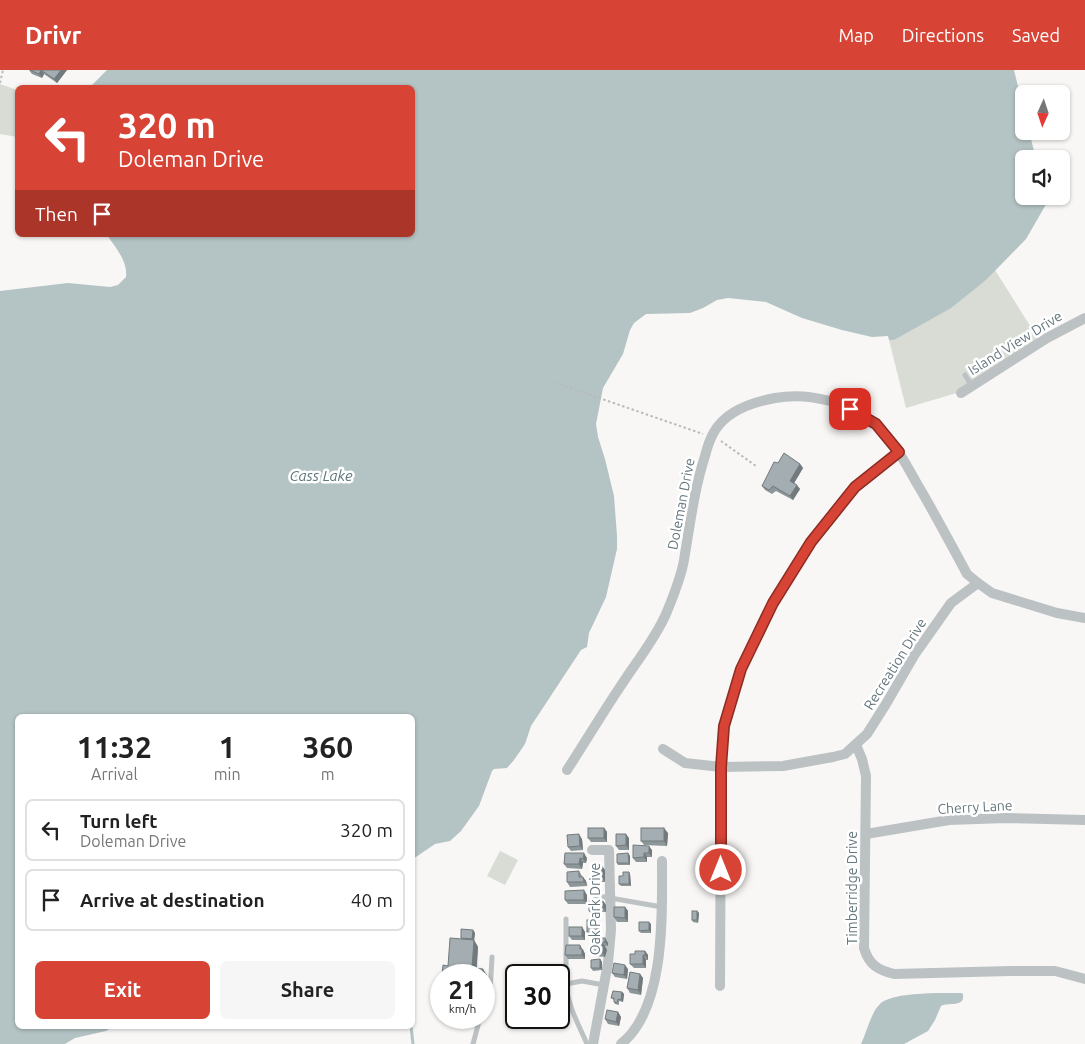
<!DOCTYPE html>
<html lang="en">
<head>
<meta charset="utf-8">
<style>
  :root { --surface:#fff; --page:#f6f6f6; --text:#222; --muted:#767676; --line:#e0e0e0; --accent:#d74335 }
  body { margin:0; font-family:Ubuntu,sans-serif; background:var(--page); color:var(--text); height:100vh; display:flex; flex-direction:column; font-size:19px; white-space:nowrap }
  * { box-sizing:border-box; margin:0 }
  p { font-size:16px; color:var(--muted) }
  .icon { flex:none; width:28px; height:28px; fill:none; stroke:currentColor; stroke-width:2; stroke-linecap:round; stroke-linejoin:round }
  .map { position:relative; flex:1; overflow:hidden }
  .sheet { position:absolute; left:15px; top:644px; width:400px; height:315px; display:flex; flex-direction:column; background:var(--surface); border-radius:8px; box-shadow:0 1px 4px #0004 }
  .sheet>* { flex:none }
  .top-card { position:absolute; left:15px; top:15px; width:400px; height:152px; border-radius:8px; box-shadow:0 1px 4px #0004; background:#d74335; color:#fff; overflow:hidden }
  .needle { width:32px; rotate:183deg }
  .buttons { position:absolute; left:1015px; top:15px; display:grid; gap:10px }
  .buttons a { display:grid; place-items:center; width:55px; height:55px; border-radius:8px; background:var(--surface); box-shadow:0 1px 4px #0004; font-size:25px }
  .speed { position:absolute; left:430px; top:894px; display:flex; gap:10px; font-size:25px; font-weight:700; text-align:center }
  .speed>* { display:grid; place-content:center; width:65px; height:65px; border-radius:50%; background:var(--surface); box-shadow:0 1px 4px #0004; line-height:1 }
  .speed small { font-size:12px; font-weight:400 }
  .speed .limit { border:2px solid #111; border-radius:8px; background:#fff; color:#111 }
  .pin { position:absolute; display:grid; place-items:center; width:42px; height:42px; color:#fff; margin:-21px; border-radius:10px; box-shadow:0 2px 8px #0006 }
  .me { position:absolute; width:55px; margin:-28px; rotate:0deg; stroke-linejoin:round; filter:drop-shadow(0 0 4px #0008) }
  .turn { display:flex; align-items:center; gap:18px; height:105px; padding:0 20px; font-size:22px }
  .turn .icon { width:65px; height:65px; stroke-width:2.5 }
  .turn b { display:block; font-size:35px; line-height:42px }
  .then { display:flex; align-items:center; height:48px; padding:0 20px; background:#0003; gap:10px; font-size:19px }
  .eta { display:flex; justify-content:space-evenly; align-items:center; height:85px; text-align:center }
  .eta b { font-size:30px; font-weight:700; line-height:35px }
  .primary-button { display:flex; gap:10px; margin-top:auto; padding:10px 20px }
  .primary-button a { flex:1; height:58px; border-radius:8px; background:var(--accent); color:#fff; font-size:20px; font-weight:700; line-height:58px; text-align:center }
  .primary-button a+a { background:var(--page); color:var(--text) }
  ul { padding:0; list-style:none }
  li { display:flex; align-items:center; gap:15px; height:62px; margin:0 10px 8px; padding:0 10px; border:2px solid var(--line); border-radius:8px }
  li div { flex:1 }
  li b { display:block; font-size:19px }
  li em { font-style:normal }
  header { display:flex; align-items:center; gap:30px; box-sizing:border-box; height:70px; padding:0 25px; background:var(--accent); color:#fff }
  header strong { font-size:24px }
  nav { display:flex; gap:28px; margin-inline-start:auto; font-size:18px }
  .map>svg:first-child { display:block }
</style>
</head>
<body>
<header>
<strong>Drivr</strong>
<nav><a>Map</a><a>Directions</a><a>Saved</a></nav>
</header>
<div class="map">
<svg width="1085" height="974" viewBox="0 0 1085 974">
  <rect width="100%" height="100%" fill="#f8f7f5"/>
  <g fill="#d8dcd5">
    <polygon points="0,14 17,20 17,67 0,64"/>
    <polygon points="995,200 1039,270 960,322 906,338 889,270 894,270 986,210"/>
    <polygon points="500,781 518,790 505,815 487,806"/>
  </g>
  <g fill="#b4c3c4">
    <path d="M107 0H1014L1024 41V61H1029L1036 89H1024V126H1061L1048 131 1026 169 986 210 951 238 894 270H889L888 266 872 267 842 260 802 248 766 232 728 228 717 230 703 238 690 243 646 244 634 253 630 260 623 284 603 318 596 354 598 367 605 389 614 426 617 466V479L606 527 589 563 587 577 581 580 531 656 525 674 514 690 507 698 494 699 492 701 479 736 461 761 450 771 435 774 413 789 412 646H18V956H114L106 961 75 968 65 974H0V221L68 213 110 217 118 215 126 207C128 191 115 177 107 165H412V18L90 17Z"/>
    <path d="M935 923H961L963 924C965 938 950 932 941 936L935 950 928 961 904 974H861C866 964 871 943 879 935 888 924 921 924 935 923Z"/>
  </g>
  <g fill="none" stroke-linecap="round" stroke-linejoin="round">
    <polyline stroke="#b4c3c4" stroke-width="3" points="411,956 413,974"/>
    <g stroke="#b7bbbd" stroke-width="2" stroke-dasharray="2.5 2.5" stroke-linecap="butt">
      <polyline points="0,13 3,0"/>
      <polyline points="556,313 703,364"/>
      <polyline points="721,371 756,396"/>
    </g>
    <g stroke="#bcc2c4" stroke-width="5">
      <polyline points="965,305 972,316"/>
      <polyline points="593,825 662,837"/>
      <polyline points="566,914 566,849"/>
      <polyline points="484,938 490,923 492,887"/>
      <polyline points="473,974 480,948"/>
      <path d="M587 974C578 953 568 937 566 914L582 911 604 915"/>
    </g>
    <g stroke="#bcc2c4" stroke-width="10">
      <polyline points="961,323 1047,268 1085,248"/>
      <path d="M856 675 862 689 866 706 864 878C869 895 878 900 894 904L1010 901H1055L1085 909"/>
      <polyline points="663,679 685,693 721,697 783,696 833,687 845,684 867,664 886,634 915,584 951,533 978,513 992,523 1057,543 1085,548"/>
      <path d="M567 700C586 671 603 642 622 614 637 591 655 569 666 544 673 527 681 508 684 490 690 455 694 420 705 386 707 378 710 369 714 362 726 341 753 332 775 328 808 322 852 332 877 356 894 372 905 392 916 412 934 442 950 473 967 504L978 513"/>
      <polyline points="866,764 949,750 1006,748 1085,750"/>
      <polyline points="592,780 609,780 611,860 608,893 593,974"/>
      <polyline points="720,916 721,697 724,656 741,599 773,533 811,472 855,417 899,382"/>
      <path d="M621 974C666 938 662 844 662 791"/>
    </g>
  </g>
  <g fill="#8d9699">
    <polygon points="29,0 67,0 57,13 44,4 42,8 32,4"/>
    <polygon points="778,393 800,394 803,398 794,413 800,419 793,430 776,421 772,424 765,420 762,416"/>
    <polygon points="604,758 607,762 607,772 591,772 588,768"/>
    <polygon points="668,763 667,776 644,775 641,771"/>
    <polygon points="629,768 629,780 619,780 616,776"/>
    <polygon points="582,769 583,780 571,781 568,777"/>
    <polygon points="652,780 652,787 647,787 647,792 636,792 633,788"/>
    <polygon points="565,783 587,788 586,793 583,793 582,799 567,798 564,794"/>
    <polygon points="628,783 630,786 630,795 618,795 617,793"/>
    <polygon points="602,796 605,800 605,812 595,812 592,808"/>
    <polygon points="579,801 582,806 582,807 583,807 586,811 587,816 570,817 567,812"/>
    <polygon points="629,802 630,804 631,816 621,816 619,814 623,806"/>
    <polygon points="587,825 587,834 568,834 565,830"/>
    <polygon points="603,831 606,835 606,842 602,842 602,845 592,845 589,841"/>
    <polygon points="625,837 628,841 628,852 617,852 614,847"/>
    <polygon points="697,841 699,843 698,853 693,852 692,850"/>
    <polygon points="651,854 651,863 641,863 639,861"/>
    <polygon points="600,855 600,866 590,866 587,862"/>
    <polygon points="582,857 585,862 585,870 572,870 569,866"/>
    <polygon points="473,860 475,863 474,870 478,877 477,898 487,905 486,918 484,918 484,905 448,896 461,869 461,868"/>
    <polygon points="605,868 608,873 608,876 605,876 607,880 605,887 594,886 591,882"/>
    <polygon points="583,879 585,884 585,889 568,889 565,885"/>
    <polygon points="645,881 648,885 648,890 646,890 646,898 634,898 630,894 635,884"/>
    <polygon points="600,889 602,892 602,900 593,901 591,898"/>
    <polygon points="628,899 627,909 615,907 612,903"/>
    <polygon points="640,904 643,908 641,925 630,923 627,918"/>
    <polygon points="622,922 624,924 623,932 619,931 619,935 615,934 614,932 614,930 611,928"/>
    <polygon points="618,942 621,947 619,956 608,954 605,949"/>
  </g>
  <g fill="#737a7d">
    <polygon points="41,0 44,4 42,8 39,4"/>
    <polygon points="61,0 67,0 57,13 54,9"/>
    <polygon points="800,394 803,398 793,415 790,411"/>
    <polygon points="797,415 800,419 793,430 790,426"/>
    <polygon points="604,758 607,762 607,772 604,768"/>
    <polygon points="664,758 668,763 667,776 664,771"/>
    <polygon points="579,764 582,769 583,780 580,776"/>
    <polygon points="626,764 629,768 629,780 626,775"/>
    <polygon points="649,776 652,780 652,787 649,783"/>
    <polygon points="584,783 587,788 586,793 583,789"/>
    <polygon points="628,783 630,786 630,795 629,793"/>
    <polygon points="644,783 647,787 647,792 644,787"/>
    <polygon points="580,788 583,793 582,799 579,794"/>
    <polygon points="602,796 605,800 605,812 602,808"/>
    <polygon points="629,802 630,804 631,816 629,814"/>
    <polygon points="583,807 586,811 587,816 584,812"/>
    <polygon points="584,820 587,825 587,834 584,830"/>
    <polygon points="603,831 606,835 606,842 603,837"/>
    <polygon points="599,837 602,842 602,845 599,841"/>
    <polygon points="625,837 628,841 628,852 625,848"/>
    <polygon points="697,841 699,843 698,853 697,850"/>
    <polygon points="597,850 600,855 600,866 597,862"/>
    <polygon points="649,852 651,854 651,863 649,860"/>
    <polygon points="582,857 585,862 585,870 582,866"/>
    <polygon points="473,860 475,863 474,871 472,869"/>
    <polygon points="605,868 608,873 608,876 605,872"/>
    <polygon points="474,870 478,877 476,904 472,898"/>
    <polygon points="602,872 607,880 605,887 602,882"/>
    <polygon points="580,875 585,884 585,889 582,885 580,879"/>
    <polygon points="645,881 648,885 648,890 645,885"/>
    <polygon points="643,885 646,890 646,898 643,894"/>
    <polygon points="600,889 602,892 602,900 600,898"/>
    <polygon points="625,895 628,899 627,909 624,905"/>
    <polygon points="483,899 487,905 486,918 484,914 484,905 482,905"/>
    <polygon points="640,904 643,908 641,925 638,920"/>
    <polygon points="622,922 624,924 623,932 621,930"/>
    <polygon points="618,942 621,947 619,956 616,952"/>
  </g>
  <g fill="#a4aeb2" stroke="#737a7d">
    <polygon points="30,0 41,0 39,4"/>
    <polygon points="41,0 61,0 54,9"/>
    <polygon points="784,383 800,394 790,411 797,415 790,426 773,416 769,420 762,416 774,392 778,393"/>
    <rect x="588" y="758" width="16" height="10"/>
    <rect x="641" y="758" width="23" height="13"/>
    <polygon points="579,764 580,776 568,777 567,765"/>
    <polygon points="616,764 626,764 626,775 616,776"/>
    <polygon points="633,775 649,776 649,783 644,783 644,787 633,788"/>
    <polygon points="565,783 584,783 583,789 580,788 579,794 564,794"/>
    <polygon points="628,783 629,793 617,793 617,784"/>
    <polygon points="591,796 602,796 602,808 592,808"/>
    <polygon points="579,801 579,807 583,807 584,812 567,812 567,802"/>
    <polygon points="623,802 629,802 629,814 619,814 619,806 623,806"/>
    <polygon points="584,820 584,830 565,830 565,821"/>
    <polygon points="589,831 603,831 603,837 599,837 599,841 589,841"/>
    <polygon points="614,837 625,837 625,848 614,847"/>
    <rect x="692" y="841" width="5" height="9"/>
    <rect x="587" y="850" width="10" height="12"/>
    <polygon points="639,852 649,852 649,860 639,861"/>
    <rect x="569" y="857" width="13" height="9"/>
    <polygon points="461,859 473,860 472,869 461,868"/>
    <polygon points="450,868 474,870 472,898 483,899 482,905 442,905 443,895 448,896"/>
    <polygon points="591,868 605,868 605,872 602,872 602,876 604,876 602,882 591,882"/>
    <polygon points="566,875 580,875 580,879 582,879 582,885 565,885"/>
    <polygon points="635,881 645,881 645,885 643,885 643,894 630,894 630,884 635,884"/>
    <polygon points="600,889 600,898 591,898 591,890"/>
    <polygon points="614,893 625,895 624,905 612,903"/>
    <polygon points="630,902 640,904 638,920 627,918"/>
    <polygon points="613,921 622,922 621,930 618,929 617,933 614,932 614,928 611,928"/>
    <polygon points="607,940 618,942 616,952 605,949"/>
  </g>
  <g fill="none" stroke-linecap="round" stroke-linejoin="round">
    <defs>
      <polyline id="route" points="721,800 721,697 724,656 741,599 773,533 811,472 855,417 899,382 876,354 850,339"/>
    </defs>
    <use href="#route" stroke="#8c2c22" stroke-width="12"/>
    <use href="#route" stroke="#d74335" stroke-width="9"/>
  </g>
  <g text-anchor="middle" stroke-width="5" stroke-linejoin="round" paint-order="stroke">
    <g font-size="14" fill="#65777e" stroke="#fff">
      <text transform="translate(1015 273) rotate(-32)" y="5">Island View Drive</text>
      <text transform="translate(681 434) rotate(-79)" y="5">Doleman Drive</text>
      <text transform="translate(895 594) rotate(-58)" y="5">Recreation Drive</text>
      <text transform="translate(975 737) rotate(-3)" y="5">Cherry Lane</text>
      <text transform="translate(852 818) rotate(-90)" y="5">Timberridge Drive</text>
      <text transform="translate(595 839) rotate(-90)" y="5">Oak Park Drive</text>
    </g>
    <g font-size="15" font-style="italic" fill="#5f7678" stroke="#fff">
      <text x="321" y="411">Cass Lake</text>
    </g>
  </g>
</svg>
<div class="buttons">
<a><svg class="needle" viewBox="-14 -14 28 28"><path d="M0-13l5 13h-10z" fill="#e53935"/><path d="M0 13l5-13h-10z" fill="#767676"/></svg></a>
<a><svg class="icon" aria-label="sound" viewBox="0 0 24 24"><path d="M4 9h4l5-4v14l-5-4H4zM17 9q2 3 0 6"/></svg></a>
</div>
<div class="speed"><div>21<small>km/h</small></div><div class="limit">30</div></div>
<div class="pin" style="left:850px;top:339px;background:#d93025"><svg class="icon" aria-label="arrive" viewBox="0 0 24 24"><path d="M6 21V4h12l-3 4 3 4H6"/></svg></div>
<svg class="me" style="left:721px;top:800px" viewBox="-20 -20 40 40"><circle r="17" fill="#d74335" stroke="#fff" stroke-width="3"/><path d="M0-11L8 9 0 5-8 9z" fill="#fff"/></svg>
<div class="top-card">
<div class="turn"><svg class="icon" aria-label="left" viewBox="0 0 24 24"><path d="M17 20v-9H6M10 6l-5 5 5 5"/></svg><div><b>320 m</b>Doleman Drive</div></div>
<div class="then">Then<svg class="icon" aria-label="arrive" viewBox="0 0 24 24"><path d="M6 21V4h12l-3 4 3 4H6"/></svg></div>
</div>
<section class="sheet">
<div class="eta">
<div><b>11:32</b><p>Arrival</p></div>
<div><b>1</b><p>min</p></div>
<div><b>360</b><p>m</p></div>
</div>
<ul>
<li><svg class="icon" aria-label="left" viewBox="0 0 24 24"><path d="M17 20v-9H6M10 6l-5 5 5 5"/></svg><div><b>Turn left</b><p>Doleman Drive</p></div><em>320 m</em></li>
<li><svg class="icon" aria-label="arrive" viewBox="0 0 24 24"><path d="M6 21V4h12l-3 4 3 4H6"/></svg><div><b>Arrive at destination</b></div><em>40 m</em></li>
</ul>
<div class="primary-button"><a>Exit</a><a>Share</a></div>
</section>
</div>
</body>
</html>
